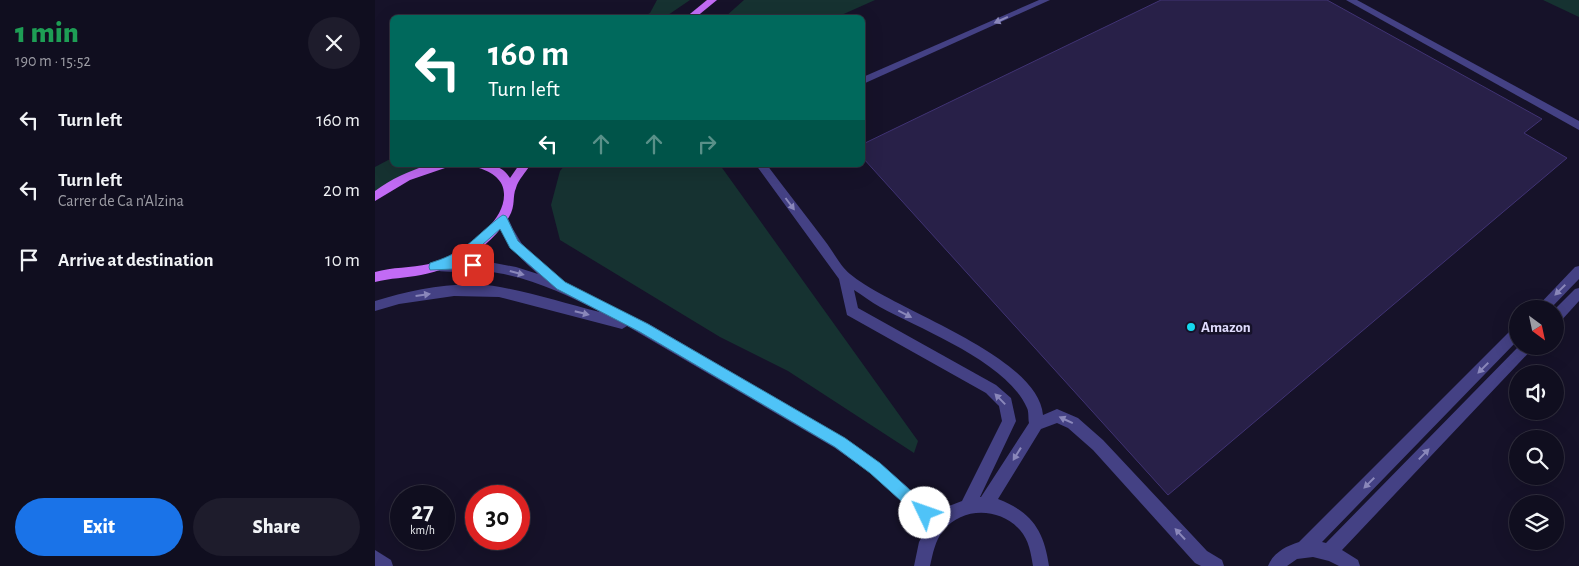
<!DOCTYPE html>
<html lang="en">
<head>
<meta charset="utf-8">
<style>
  :root { --surface:#100e1f; --page:#1e1c2c; --text:#f1f3f6; --muted:#9c9ca4; --line:#302e3d; --accent:#1a73e8 }
  body { margin:0; font-family:"Alegreya Sans",sans-serif; background:var(--page); color:var(--text); height:100vh; display:flex; flex-direction:column; font-size:19px; white-space:nowrap }
  * { box-sizing:border-box; margin:0 }
  p { font-size:16px; color:var(--muted) }
  .icon { flex:none; width:28px; height:28px; fill:none; stroke:currentColor; stroke-width:2; stroke-linecap:round; stroke-linejoin:round }
  .map { position:relative; flex:1; overflow:hidden }
  .side { display:flex; flex-direction:column; background:var(--surface); width:375px }
  .side>* { flex:none }
  .guide { position:absolute; left:15px; top:15px; width:475px; height:152px; border-radius:8px; box-shadow:0 5px 20px #0002,0 0 0 1px var(--line); background:#00695c; color:#fff; overflow:hidden }
  .needle { width:32px; rotate:147deg }
  .fabs { position:absolute; left:1134px; top:300px; display:grid; gap:10px }
  .fabs a { display:grid; place-items:center; width:55px; height:55px; border-radius:50%; background:var(--surface); box-shadow:0 5px 20px #0002,0 0 0 1px var(--line); font-size:25px }
  .speed { position:absolute; left:15px; top:485px; display:flex; gap:10px; font-size:25px; font-weight:700; text-align:center }
  .speed>* { display:grid; place-content:center; width:65px; height:65px; border-radius:50%; background:var(--surface); box-shadow:0 5px 20px #0002,0 0 0 1px var(--line); line-height:1 }
  .speed small { font-size:12px; font-weight:400 }
  .speed .limit { border:8px solid #d22; background:#fff; color:#111 }
  .pin { position:absolute; display:grid; place-items:center; width:42px; height:42px; color:#fff; margin:-21px; border-radius:10px; box-shadow:0 2px 8px #0006 }
  .me { position:absolute; width:55px; margin:-28px; rotate:312deg; stroke-linejoin:round; filter:drop-shadow(0 0 4px #0008) }
  .turn { display:flex; align-items:center; gap:18px; height:105px; padding:0 15px; font-size:22px }
  .turn .icon { width:65px; height:65px; stroke-width:2.5 }
  .turn b { display:block; font-size:35px; line-height:42px }
  .lanes { display:flex; align-items:center; height:48px; padding:0 15px; background:#0003; justify-content:center; gap:25px; direction:ltr }
  .lanes .off { opacity:.35 }
  .round { display:grid; place-items:center; flex:none; width:52px; height:52px; border-radius:26px; background:var(--page) }
  .overview { display:flex; align-items:center; justify-content:space-between; height:85px; padding:0 15px }
  h1 { font-size:30px; font-weight:800; line-height:38px; color:#1e9e55 }
  .primary-button { display:flex; gap:10px; margin-top:auto; padding:10px 15px }
  .primary-button a { flex:1; height:58px; border-radius:30px; background:var(--accent); color:#fff; font-size:20px; font-weight:800; line-height:58px; text-align:center }
  .primary-button a+a { background:var(--page); color:var(--text) }
  ul { padding:0; list-style:none }
  li { display:flex; align-items:center; gap:15px; height:70px; padding:0 15px }
  li div { flex:1 }
  li b { display:block; font-size:19px }
  li em { font-style:normal }
  main { display:flex; flex:1; min-height:0 }
  .map>svg:first-child { display:block }
</style>
</head>
<body>
<main>
<section class="side">
<div class="overview"><div><h1>1 min</h1><p>190 m · 15:52</p></div><a class="round"><svg class="icon" aria-label="close" viewBox="0 0 24 24"><path d="M6 6l12 12M18 6L6 18"/></svg></a></div>
<ul>
<li><svg class="icon" aria-label="left" viewBox="0 0 24 24"><path d="M17 20v-9H6M10 6l-5 5 5 5"/></svg><div><b>Turn left</b></div><em>160 m</em></li>
<li><svg class="icon" aria-label="left" viewBox="0 0 24 24"><path d="M17 20v-9H6M10 6l-5 5 5 5"/></svg><div><b>Turn left</b><p>Carrer de Ca n'Alzina</p></div><em>20 m</em></li>
<li><svg class="icon" aria-label="arrive" viewBox="0 0 24 24"><path d="M6 21V4h12l-3 4 3 4H6"/></svg><div><b>Arrive at destination</b></div><em>10 m</em></li>
</ul>
<div class="primary-button"><a>Exit</a><a>Share</a></div>
</section>
<div class="map">
<svg width="1204" height="566" viewBox="0 0 1204 566">
  <rect width="100%" height="100%" fill="#161229"/>
  <g fill="#163231">
    <polygon points="282,0 315,0 290,17 268,17 275,13"/>
    <polygon points="369,0 500,0 462,17 350,17"/>
    <polygon points="1168,0 1204,0 1204,17"/>
    <polygon points="17,158 18,165 52,165 14,183 0,194 0,167"/>
    <polygon points="190,165 345,165 543,441 539,453 413,371 345,337 185,240 176,205 185,171"/>
  </g>
  <polygon fill="#282048" stroke="#403373" points="786,0 952,0 1167,119 1149,133 1192,158 793,495 488,158 488,144"/>
  <g fill="none" stroke-linecap="round" stroke-linejoin="round">
    <g fill="#444184" fill-rule="evenodd">
      <polygon points="664,0 675,0 488,84 488,77"/>
      <polygon points="971,0 982,0 1204,121 1204,130"/>
      <path d="M381 165H392C411 190 431 216 450 241 458 251 465 266 475 274 518 310 663 355 668 415L682 409 703 418 728 440 832 551 847 560 849 566H826L820 563 718 450 693 428 682 423 666 429 623 499C657 512 669 531 674 566H658C656 554 654 540 645 530 625 508 588 506 568 531 560 541 558 553 555 566H539L544 542 553 526 495 473 460 448 252 326 247 329 124 297 79 296 24 304 0 311V301C39 289 85 280 125 287 159 293 192 304 225 312 189 293 152 276 110 271 93 269 73 275 57 269L55 266 57 263 61 261H109L141 267 163 274C144 258 130 242 122 219L124 216H132L138 229 147 244 188 282 274 324 470 438 505 463 563 514 574 506 587 501 627 421 624 406 611 393 472 315 464 279ZM479 290C487 295 496 302 505 307 547 330 632 362 652 408 654 412 653 418 654 423L606 497H605L641 421 636 398 621 385 483 308Z"/>
      <polygon points="1204,266 1204,279 1175,309 1160,309 1200,267"/>
      <polygon points="1204,288 1204,301 1185,322 1180,324 1180,309 1200,289"/>
      <path d="M1142 327V341L947 542 951 543 1144 346H1160L967 550 983 560 985 566H964L954 561 938 557 922 559 912 566H893C898 553 911 546 924 542L1137 329Z"/>
      <polygon points="0,550 16,560 18,566 0,566"/>
    </g>
    <g fill="#c26bf5" fill-rule="evenodd">
      <polygon points="332,0 342,0 320,18 310,18"/>
      <path d="M53 165H71L70 168 35 180 0 201V191C16 179 34 171 53 165Z"/>
      <path d="M103 165C117 165 127 165 135 178L144 165H155C151 172 143 180 141 188 137 197 141 205 134 217 115 248 81 268 46 275 31 278 15 278 0 282V272C17 267 36 268 54 264 81 256 130 226 129 194 129 180 117 172 104 168Z"/>
    </g>
  </g>
  <defs><path id="oneway-solid" d="M-6-.8H1V-3.2L6.5 0L1 3.2V.8H-6Z" transform="scale(1.25)"/></defs>
  <g fill="#8a87ba">
    <use href="#oneway-solid" transform="translate(626 20) rotate(156)"/>
    <use href="#oneway-solid" transform="translate(415 204) rotate(53)"/>
    <use href="#oneway-solid" transform="translate(142 273) rotate(15)"/>
    <use href="#oneway-solid" transform="translate(1185 290) rotate(135)"/>
    <use href="#oneway-solid" transform="translate(48 295) rotate(-8)"/>
    <use href="#oneway-solid" transform="translate(207 313) rotate(14)"/>
    <use href="#oneway-solid" transform="translate(530 314) rotate(27)"/>
    <use href="#oneway-solid" transform="translate(1108 368) rotate(135)"/>
    <use href="#oneway-solid" transform="translate(625 399) rotate(-134)"/>
    <use href="#oneway-solid" transform="translate(691 420) rotate(-155)"/>
    <use href="#oneway-solid" transform="translate(642 454) rotate(122)"/>
    <use href="#oneway-solid" transform="translate(1049 454) rotate(-46)"/>
    <use href="#oneway-solid" transform="translate(994 483) rotate(135)"/>
    <use href="#oneway-solid" transform="translate(805 534) rotate(-133)"/>
  </g>
  <path fill="#4fc3f7" stroke="#337fa1" d="M128 215 131 216 143 241 190 282 273 324 470 438 505 463 555 508 557 513 555 518 550 520 545 518 495 473 460 447 265 332 182 289 135 248 125 229 98 253 85 261 102 262 104 265 102 268 55 270 54 267 55 263C68 259 80 254 91 246 99 240 123 217 128 215Z"/>
  <circle fill="#15d8ef" stroke="#161229" stroke-width="2" cx="816" cy="327" r="5"/>
  <g text-anchor="middle" stroke-width="5" stroke-linejoin="round" paint-order="stroke">
    <g font-size="15" font-weight="bold" fill="#e0dcfd" stroke="#161229" text-anchor="start">
      <text x="826" y="332">Amazon</text>
    </g>
  </g>
</svg>
<div class="fabs">
<a><svg class="needle" viewBox="-14 -14 28 28"><path d="M0-13l5 13h-10z" fill="#e53935"/><path d="M0 13l5-13h-10z" fill="#9c9ca4"/></svg></a>
<a><svg class="icon" aria-label="sound" viewBox="0 0 24 24"><path d="M4 9h4l5-4v14l-5-4H4zM17 9q2 3 0 6"/></svg></a>
<a><svg class="icon" aria-label="search" viewBox="0 0 24 24"><circle cx="10" cy="10" r="6"/><path d="M15 15l6 6"/></svg></a>
<a><svg class="icon" aria-label="layers" viewBox="0 0 24 24"><path d="M12 4l9 5-9 5-9-5zM3 14l9 5 9-5"/></svg></a>
</div>
<div class="speed"><div>27<small>km/h</small></div><div class="limit">30</div></div>
<div class="pin" style="left:98px;top:265px;background:#d93025"><svg class="icon" aria-label="arrive" viewBox="0 0 24 24"><path d="M6 21V4h12l-3 4 3 4H6"/></svg></div>
<svg class="me" style="left:550px;top:513px" viewBox="-20 -20 40 40"><circle r="19" fill="#fff"/><path d="M0-13L10 11 0 6-10 11z" fill="#4fc3f7"/></svg>
<div class="guide">
<div class="turn"><svg class="icon" aria-label="left" viewBox="0 0 24 24"><path d="M17 20v-9H6M10 6l-5 5 5 5"/></svg><div><b>160 m</b>Turn left</div></div>
<div class="lanes"><svg class="icon" aria-label="left" viewBox="0 0 24 24"><path d="M17 20v-9H6M10 6l-5 5 5 5"/></svg><svg class="icon off" aria-label="ahead" viewBox="0 0 24 24"><path d="M12 20V5M6 11l6-6 6 6"/></svg><svg class="icon off" aria-label="ahead" viewBox="0 0 24 24"><path d="M12 20V5M6 11l6-6 6 6"/></svg><svg class="icon off" aria-label="right" viewBox="0 0 24 24"><path d="M7 20v-9h11M14 6l5 5-5 5"/></svg></div>
</div>
</div>
</main>
</body>
</html>
